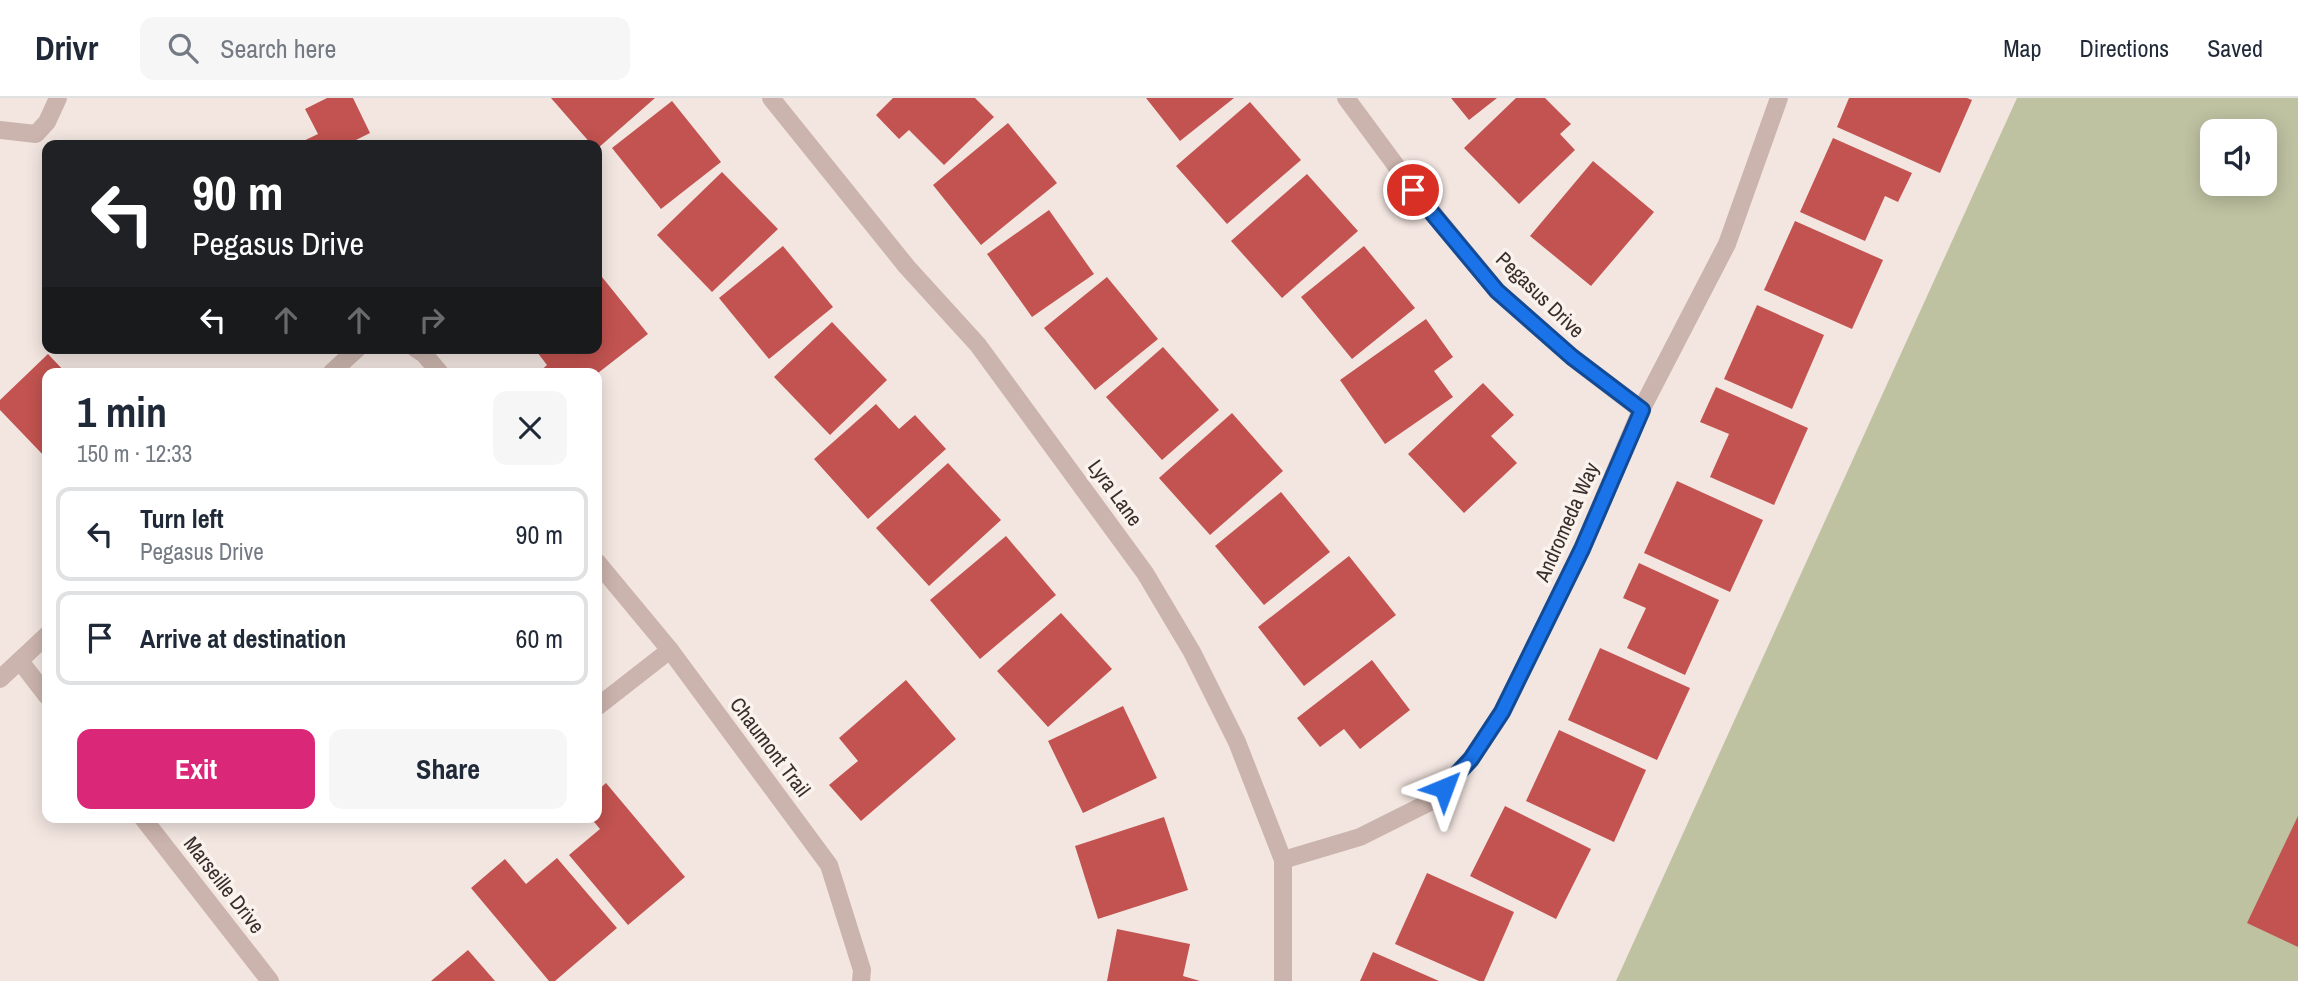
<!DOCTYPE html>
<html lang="en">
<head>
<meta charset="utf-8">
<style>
  :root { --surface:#fff; --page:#f6f6f7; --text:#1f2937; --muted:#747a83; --line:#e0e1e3; --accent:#db2777 }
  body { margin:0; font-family:"Archivo Narrow",sans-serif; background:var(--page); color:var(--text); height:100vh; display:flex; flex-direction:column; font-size:26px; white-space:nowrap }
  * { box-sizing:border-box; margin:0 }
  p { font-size:23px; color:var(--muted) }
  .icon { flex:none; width:38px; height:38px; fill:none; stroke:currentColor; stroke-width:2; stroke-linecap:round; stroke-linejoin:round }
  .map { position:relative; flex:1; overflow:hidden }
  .details { position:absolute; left:42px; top:270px; width:560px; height:455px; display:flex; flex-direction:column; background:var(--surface); border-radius:14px; box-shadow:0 4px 18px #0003 }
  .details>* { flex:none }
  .top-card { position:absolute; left:42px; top:42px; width:560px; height:214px; border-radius:14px; box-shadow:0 4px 18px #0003; background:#202124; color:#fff; overflow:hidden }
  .fabs { position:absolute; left:2200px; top:21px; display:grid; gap:14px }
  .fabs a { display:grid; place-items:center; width:77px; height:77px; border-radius:14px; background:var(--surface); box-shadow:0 4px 18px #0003; font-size:35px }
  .pin { position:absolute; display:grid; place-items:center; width:60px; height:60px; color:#fff; margin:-30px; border:4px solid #fff; border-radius:50%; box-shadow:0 2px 7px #0007 }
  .me { position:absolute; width:77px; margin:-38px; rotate:44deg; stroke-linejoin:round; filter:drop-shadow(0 0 5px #0008) }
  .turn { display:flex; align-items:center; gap:24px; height:147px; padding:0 35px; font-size:32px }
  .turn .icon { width:91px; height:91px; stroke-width:2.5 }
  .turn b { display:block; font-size:49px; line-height:60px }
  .lanes { display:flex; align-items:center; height:66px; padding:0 35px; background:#0003; justify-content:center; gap:35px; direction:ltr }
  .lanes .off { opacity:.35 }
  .round { display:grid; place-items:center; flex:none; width:74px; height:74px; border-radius:14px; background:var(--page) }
  .summary { display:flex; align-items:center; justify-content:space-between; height:119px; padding:0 35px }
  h1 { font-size:42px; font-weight:700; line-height:52px }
  .button { display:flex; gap:14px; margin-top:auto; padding:14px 35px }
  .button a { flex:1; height:80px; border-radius:14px; background:var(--accent); color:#fff; font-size:28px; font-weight:700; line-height:80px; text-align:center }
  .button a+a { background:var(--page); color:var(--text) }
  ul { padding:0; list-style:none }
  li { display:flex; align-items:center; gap:21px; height:94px; margin:0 14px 10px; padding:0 21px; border:4px solid var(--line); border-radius:14px }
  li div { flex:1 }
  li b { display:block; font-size:26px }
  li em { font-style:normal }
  header { display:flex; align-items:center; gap:42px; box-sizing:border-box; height:98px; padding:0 35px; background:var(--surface); border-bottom:2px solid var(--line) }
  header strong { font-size:33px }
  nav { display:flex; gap:38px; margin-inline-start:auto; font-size:24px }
  .search { width:490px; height:63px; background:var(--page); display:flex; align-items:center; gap:18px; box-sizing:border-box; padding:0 24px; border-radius:14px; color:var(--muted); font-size:26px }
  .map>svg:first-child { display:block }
</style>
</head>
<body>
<header>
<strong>Drivr</strong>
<div class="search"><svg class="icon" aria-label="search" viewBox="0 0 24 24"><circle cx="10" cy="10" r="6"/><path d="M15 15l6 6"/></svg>Search here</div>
<nav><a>Map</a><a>Directions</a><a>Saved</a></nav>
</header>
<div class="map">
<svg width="2298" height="883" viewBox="0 0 2298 883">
  <rect width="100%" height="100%" fill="#f3e6e1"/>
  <path fill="#bec2a1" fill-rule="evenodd" d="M2017 0H2298V883H1616ZM2212 33H2264V86H2212Z"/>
  <g fill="#c25350">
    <polygon points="327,0 353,0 370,35 350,45 351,47 295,47 318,36 305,11"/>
    <polygon points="551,0 655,0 597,51 597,47 592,47"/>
    <polygon points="893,0 975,0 994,19 944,67 909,32 899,41 876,17"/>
    <polygon points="1146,0 1234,0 1180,43"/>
    <polygon points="1451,0 1497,0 1469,22"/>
    <polygon points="1516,0 1545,0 1571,26 1560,36 1575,52 1519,106 1464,50"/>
    <polygon points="1849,0 1967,0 1972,2 1940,75 1837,29"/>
    <polygon points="672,3 721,64 661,111 612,50"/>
    <polygon points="1250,4 1301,62 1227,126 1176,68"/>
    <polygon points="1008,25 1057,85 981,147 933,87"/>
    <polygon points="1833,40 1912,75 1898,104 1885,98 1865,143 1800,114"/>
    <polygon points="1593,63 1654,114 1591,188 1530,138"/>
    <polygon points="722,74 778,131 712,194 657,137"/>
    <polygon points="1307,76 1358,133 1282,200 1231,143"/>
    <polygon points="1049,112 1094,176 1032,219 987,156"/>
    <polygon points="1795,123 1883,162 1852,231 1764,192"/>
    <polygon points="783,148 833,209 769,261 719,200"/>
    <polygon points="1364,148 1415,210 1352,261 1301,199"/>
    <polygon points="602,179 648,236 598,275 538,275 547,267 534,250 597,250 597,183"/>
    <polygon points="1107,179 1158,241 1095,292 1044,230"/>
    <polygon points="1757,207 1824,237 1792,311 1724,281"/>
    <polygon points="1426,221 1453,259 1434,273 1453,299 1385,346 1340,282"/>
    <polygon points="832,224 887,282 830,337 774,279"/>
    <polygon points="1163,249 1219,312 1162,362 1106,299"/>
    <polygon points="48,256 66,275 47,275 47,361 0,312 0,302"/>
    <polygon points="1483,285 1514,317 1491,338 1517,365 1464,415 1408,356"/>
    <polygon points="1716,289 1808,330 1774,407 1710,379 1729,336 1700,324"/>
    <polygon points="876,306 899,331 915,317 946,351 868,421 814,361"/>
    <polygon points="1232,315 1283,373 1210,437 1159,380"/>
    <polygon points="948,365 1001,422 929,488 876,430"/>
    <polygon points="1677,383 1763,422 1730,494 1644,455"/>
    <polygon points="1281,394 1330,454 1264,507 1215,448"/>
    <polygon points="1006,438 1056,497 980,561 930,502"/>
    <polygon points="1349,458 1396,517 1304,588 1258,529"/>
    <polygon points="1639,465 1719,502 1685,577 1627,550 1646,510 1623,500"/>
    <polygon points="1061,515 1112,571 1048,629 997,573"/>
    <polygon points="1600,550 1690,590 1657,662 1568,622"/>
    <polygon points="1372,562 1410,612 1360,651 1344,631 1320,649 1297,620"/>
    <polygon points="906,582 956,641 861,723 829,687 858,663 839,640"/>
    <polygon points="1123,608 1157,680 1083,715 1048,643"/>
    <polygon points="1559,632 1646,672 1614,744 1526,703"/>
    <polygon points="606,685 685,779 628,827 569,757 600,731 590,719 597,719 597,693"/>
    <polygon points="1505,708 1591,751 1556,821 1470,778"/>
    <polygon points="2298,718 2298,849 2247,825"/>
    <polygon points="1164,719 1188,792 1098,821 1075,748"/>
    <polygon points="557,760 617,830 555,883 549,883 471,790 505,761 526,786"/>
    <polygon points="1427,775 1514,814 1484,883 1479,883 1395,846"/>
    <polygon points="1117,831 1190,846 1183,878 1200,883 1107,883"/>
    <polygon points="468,852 495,883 431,883"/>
    <polygon points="1373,854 1439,883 1360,883"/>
  </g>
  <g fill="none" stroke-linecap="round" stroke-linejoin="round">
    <g stroke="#cbb4ad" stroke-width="18">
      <polyline points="771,0 907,169 978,247 1145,475 1192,554 1237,644 1283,762 1283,883"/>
      <polyline points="1346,0 1414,92 1497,193 1572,259 1641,312"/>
      <polyline points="0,32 36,36 47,24 58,0"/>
      <polyline points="415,250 424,256 440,275"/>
      <polyline points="331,275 358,250"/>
      <polyline points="597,464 670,552 829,767 862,872 861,883"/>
      <polyline points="20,563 47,598"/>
      <polyline points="0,581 47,537"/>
      <polyline points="597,609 670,552"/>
      <polyline points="142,719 270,883"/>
      <polyline points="1283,762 1360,739 1430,704 1471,661 1502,614 1582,451 1641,312 1727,146 1779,0"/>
    </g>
  </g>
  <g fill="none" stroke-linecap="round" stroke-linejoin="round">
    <defs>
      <polyline id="route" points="1413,92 1497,193 1572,259 1642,312 1582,451 1502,614 1471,661 1444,690"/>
    </defs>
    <use href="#route" stroke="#114b97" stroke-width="18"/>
    <use href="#route" stroke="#1a73e8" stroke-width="12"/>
  </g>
  <g text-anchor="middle" stroke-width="7" stroke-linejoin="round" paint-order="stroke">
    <g font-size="21" fill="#392d2b" stroke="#faf2ed">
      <text transform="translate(1540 197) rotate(44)" y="7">Pegasus Drive</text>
      <text transform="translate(1115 395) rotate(54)" y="7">Lyra Lane</text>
      <text transform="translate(1567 424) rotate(-66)" y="7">Andromeda Way</text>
      <text transform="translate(770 649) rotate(53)" y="7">Chaumont Trail</text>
      <text transform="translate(224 787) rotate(52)" y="7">Marseille Drive</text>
    </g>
  </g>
</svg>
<div class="fabs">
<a><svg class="icon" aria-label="sound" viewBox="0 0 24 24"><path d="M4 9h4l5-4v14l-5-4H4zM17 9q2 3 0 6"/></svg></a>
</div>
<div class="pin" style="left:1413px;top:92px;background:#d93025"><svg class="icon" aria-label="arrive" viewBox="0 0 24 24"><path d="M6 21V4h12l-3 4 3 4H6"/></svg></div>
<svg class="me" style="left:1444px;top:690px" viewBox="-20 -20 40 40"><path d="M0-17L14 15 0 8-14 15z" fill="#1a73e8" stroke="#fff" stroke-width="4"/></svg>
<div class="top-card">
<div class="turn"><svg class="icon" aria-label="left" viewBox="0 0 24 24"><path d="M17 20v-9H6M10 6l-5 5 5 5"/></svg><div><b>90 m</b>Pegasus Drive</div></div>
<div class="lanes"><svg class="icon" aria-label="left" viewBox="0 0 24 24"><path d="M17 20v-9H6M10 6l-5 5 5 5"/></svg><svg class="icon off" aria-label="ahead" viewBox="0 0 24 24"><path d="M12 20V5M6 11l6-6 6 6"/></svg><svg class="icon off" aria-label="ahead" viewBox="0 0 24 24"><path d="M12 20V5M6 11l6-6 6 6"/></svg><svg class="icon off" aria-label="right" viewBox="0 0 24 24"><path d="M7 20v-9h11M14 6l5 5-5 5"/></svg></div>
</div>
<section class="details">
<div class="summary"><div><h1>1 min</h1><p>150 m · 12:33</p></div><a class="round"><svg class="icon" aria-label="close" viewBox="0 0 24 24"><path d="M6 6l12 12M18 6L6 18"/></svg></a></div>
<ul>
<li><svg class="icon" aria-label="left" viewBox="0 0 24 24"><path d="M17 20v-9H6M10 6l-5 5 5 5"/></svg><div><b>Turn left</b><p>Pegasus Drive</p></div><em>90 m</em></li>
<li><svg class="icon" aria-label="arrive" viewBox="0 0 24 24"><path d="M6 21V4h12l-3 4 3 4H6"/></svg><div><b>Arrive at destination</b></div><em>60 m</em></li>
</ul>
<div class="button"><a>Exit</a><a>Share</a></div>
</section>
</div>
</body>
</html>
